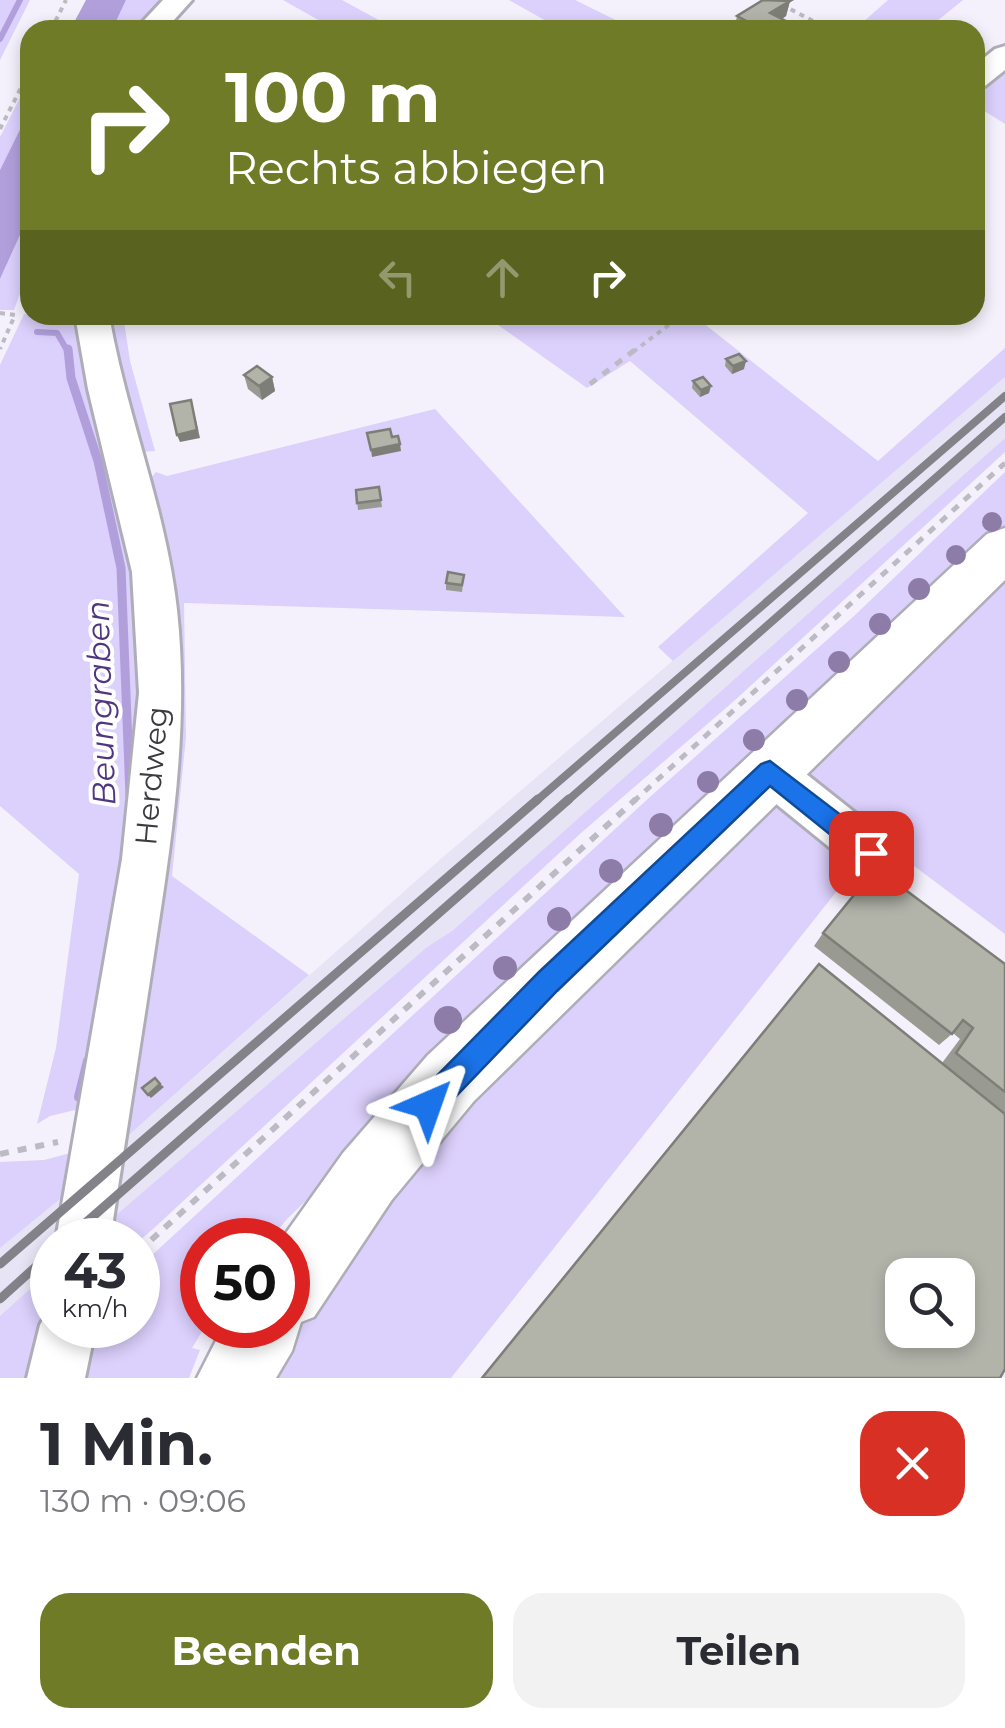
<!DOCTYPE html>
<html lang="de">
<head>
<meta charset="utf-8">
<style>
  :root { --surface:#fff; --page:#f2f2f3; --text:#2b2b33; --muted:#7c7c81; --accent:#707b27 }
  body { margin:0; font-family:Montserrat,sans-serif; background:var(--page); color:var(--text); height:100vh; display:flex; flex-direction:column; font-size:38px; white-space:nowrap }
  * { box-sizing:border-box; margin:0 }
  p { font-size:32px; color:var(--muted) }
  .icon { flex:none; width:55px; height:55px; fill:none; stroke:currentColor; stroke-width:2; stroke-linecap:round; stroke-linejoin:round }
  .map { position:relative; height:1378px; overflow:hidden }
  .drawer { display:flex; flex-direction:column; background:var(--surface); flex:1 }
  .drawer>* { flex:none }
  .hud { position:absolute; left:20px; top:20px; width:965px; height:305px; border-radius:30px; box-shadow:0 5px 15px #0003; background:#707b27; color:#fff; overflow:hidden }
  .buttons { position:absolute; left:885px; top:1258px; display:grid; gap:20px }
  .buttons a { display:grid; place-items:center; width:90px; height:90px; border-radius:20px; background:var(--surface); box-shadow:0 5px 15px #0003; font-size:50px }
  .speed { position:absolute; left:30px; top:1218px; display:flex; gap:20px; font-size:50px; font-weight:700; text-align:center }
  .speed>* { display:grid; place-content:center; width:130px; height:130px; border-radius:50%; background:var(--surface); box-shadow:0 5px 15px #0003; line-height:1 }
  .speed small { font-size:25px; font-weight:400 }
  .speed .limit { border:15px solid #d22; background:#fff; color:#111 }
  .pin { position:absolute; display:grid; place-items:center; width:85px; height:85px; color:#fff; margin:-42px; border-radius:20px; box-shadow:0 5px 15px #0006 }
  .me { position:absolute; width:110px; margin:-55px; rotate:43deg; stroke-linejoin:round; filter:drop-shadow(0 0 8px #0008) }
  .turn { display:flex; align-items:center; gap:35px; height:210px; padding:0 40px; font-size:45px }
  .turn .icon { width:130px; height:130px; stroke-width:2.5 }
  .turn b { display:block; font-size:70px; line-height:85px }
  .lanes { display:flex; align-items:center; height:95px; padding:0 40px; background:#0003; justify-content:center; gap:50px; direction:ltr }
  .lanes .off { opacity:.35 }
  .round { display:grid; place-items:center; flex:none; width:105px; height:105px; border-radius:30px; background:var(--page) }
  .summary { display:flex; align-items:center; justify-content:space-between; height:170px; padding:0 40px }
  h1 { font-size:60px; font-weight:700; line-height:75px }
  .cta { display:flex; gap:20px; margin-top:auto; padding:20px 40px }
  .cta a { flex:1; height:115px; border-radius:30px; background:var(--accent); color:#fff; font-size:40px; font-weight:700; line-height:115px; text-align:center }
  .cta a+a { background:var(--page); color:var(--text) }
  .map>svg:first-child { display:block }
</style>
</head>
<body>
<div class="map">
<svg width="1005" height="1378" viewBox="0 0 1005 1378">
  <rect width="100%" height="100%" fill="#f4f1fc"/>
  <g fill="#e7e4f5">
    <polygon points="1005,377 1005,438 452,931 427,947 115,1216 121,1142 443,857"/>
    <polygon points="81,1182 67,1240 52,1240 52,1269 0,1316 0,1248"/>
  </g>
  <g fill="#dcd0fc">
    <polygon points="0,0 30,0 0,60"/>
    <polygon points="126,0 170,0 140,30 112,30"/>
    <polygon points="283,0 342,0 397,30 336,30"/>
    <polygon points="509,0 575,0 636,30 562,30"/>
    <polygon points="888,0 963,0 926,30 854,30"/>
    <polygon points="1005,61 1005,124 975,105 975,86"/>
    <polygon points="30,78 30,109 0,170 0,137"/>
    <polygon points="30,213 30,265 14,310 0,310 0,279"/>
    <polygon points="24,314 76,315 130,522 150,694 92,1106 50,1116 37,1124 56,1048 79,874 0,806 0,365"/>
    <polygon points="108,315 123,315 130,361 155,451 142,452 113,354"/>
    <polygon points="484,315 693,315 878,461 1005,348 1005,377 673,661 658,647 808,513 630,361 587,388"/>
    <polygon points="435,409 625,617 184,603 186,737 172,876 309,975 121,1142 149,480 156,472 167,476"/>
    <polygon points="1005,438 1005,452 734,701 581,833 153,1229 138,1242 110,1240 115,1216 427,947 452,931"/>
    <polygon points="1005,472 1005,528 288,1218 269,1240 202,1240 202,1325 206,1325 192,1348 200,1350 189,1378 78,1378 90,1325 138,1325 138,1268 651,796 854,616"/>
    <polygon points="1005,571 1005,934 878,839 451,1378 262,1378 297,1316 438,1125"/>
    <polygon points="86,1149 81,1182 0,1248 0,1162 44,1160"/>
    <polygon points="52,1269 52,1301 33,1378 0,1378 0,1316"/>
  </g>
  <g fill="#b19fdc">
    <polygon points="86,0 126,0 112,30 70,30"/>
    <polygon points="30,109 30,213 0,279 0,170"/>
  </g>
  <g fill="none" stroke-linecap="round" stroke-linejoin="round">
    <g stroke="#b19fdc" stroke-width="6">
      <polyline points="0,39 20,0"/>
      <polyline points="37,332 57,333 68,352"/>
    </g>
    <polyline stroke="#b19fdc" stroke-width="9" points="68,349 71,378 98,461 121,568 130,795"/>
    <polyline stroke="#b19fdc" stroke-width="10" points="79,1097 88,1061"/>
    <defs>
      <g id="minor">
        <polygon points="163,0 192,0 165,30 135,30"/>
        <polygon points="1005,46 1005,70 985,86 975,89 975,65 995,49"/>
        <path d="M75 315H109C126 414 166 509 177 610 189 720 173 832 156 941 141 1041 125 1140 110 1240H56L122 859 139 693 132 572 88 389Z"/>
        <polygon points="770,752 786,758 887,838 894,853 887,868 871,874 855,868 754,786 748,772 754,758"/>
        <polygon points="52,1303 52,1325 96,1325 85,1378 27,1378 40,1325"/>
      </g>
      <polygon id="major" points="1005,528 1005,580 474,1101 391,1201 314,1317 301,1322 292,1351 276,1378 197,1378 224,1325 288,1325 288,1240 281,1240 343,1153 428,1055 987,534"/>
    </defs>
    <use href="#minor" stroke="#afadb7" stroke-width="6"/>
    <use href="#major" stroke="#afadb7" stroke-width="5"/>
    <g stroke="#bcbac3" stroke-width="4" stroke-dasharray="5 5" stroke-linecap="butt">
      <polyline points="773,0 830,30"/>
      <polyline points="51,30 66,0"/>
      <polyline points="0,129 30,70"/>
      <polyline points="0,313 15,315 0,349"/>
      <polyline points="633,352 682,315"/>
    </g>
    <g stroke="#bcbac3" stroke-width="5" stroke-dasharray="8 8" stroke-linecap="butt">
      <polyline points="590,384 636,349"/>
      <polyline points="633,802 1005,463"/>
    </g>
    <g stroke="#bcbac3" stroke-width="6" stroke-dasharray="9 9" stroke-linecap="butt">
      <polyline points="0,1154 58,1142"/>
      <polyline points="138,1252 636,799"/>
    </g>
    <use href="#minor" fill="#fff" fill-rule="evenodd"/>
    <use href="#major" fill="#fff" fill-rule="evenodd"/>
    <g stroke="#848289" stroke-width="8">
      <polyline points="535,802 1005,396"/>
      <polyline points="566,802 1005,417"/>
    </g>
    <g stroke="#848289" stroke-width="9">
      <polyline points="66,1240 569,799"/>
      <polyline points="0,1264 538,799"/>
      <polyline points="0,1299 52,1252"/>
    </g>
  </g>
  <g fill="#8e7ca8">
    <circle cx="992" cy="522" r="10"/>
    <circle cx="956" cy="555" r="10"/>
    <circle cx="919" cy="589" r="11"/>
    <circle cx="880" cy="624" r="11"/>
    <circle cx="839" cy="662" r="11"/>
    <circle cx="797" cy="700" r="11"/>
    <circle cx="754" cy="740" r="11"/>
    <circle cx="708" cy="782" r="11"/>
    <circle cx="661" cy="825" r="12"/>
    <circle cx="611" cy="871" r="12"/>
    <circle cx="559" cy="919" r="12"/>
    <circle cx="505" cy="968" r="12"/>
    <circle cx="448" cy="1020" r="14"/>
  </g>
  <g fill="#999b92">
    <polygon points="790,1 786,16 782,19 804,30 734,30 737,16"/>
    <polygon points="726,359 744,369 732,374 725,366"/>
    <polygon points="244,375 272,377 275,391 262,400 248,389"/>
    <polygon points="693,381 709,393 700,397 692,388"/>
    <polygon points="379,487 382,507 358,510 356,490"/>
    <polygon points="464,575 462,592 446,590 446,583"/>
    <polygon points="823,933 1005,964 1005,1113 942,1063 960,1039 953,1033 939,1045 814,946"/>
  </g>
  <g fill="#7d7e77">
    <polygon points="790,1 786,16 767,28 770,13"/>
    <polygon points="746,361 744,369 732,374 733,366"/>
    <polygon points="272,377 275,391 262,400 259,386"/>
    <polygon points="711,386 709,393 700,397 701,390"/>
    <polygon points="193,408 200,438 180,442 177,435"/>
    <polygon points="400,444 401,451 372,457 371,450"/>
    <polygon points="160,1084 164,1087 151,1098 148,1095"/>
  </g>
  <g fill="#b2b4aa" stroke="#7d7e77" stroke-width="2.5" fill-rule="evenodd">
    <polygon points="763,0 790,1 770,13 804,30 752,30 747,27 752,24 737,16"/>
    <polygon points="739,354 746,361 733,366 726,359"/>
    <polygon points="257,366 272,377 259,386 244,375"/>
    <polygon points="703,377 711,386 701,390 693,381"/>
    <polygon points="191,400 197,430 177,435 170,404"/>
    <polygon points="390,429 392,437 398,436 400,444 371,450 367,433"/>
    <polygon points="379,487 381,500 357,503 356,490"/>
    <polygon points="448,572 464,575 462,585 446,583"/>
    <polygon points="876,868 1005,964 1005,1092 956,1053 973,1028 963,1020 952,1034 823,933"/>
    <path d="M819 964 1005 1114V1369L1000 1378H482ZM902 1275H958V1330H902Z"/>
    <polygon points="155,1078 160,1084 148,1095 142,1088"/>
  </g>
  <polygon fill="#1a73e8" stroke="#114b97" stroke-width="2.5" points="770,761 880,845 884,853 880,861 871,864 863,861 770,786 557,991 438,1115 428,1119 418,1115 414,1105 418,1095 539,972 761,764"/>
  <g text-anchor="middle" stroke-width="8" stroke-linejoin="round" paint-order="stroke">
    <g font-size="30" fill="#3b3a3e" stroke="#fff">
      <text transform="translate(152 776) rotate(-85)" y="10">Herdweg</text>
    </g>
    <g font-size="32" font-style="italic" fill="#50367f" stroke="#fff">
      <text transform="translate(101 703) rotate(-92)" y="11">Beungraben</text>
    </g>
  </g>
</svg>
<div class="buttons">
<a><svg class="icon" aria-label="search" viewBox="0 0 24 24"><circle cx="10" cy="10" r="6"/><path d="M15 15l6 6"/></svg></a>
</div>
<div class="speed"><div>43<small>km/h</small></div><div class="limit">50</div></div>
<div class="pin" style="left:871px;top:853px;background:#d93025"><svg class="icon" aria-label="arrive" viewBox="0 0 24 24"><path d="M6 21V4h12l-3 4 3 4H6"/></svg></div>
<svg class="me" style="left:428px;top:1105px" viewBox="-20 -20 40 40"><path d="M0-17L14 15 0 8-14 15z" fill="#1a73e8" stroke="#fff" stroke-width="4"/></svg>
<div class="hud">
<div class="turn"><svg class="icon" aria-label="right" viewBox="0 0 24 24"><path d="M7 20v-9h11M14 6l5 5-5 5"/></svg><div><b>100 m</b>Rechts abbiegen</div></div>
<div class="lanes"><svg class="icon off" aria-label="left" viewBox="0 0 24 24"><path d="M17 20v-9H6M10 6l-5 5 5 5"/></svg><svg class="icon off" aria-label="ahead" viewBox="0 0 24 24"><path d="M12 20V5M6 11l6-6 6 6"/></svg><svg class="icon" aria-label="right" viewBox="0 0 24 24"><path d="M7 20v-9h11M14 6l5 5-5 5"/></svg></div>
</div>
</div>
<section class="drawer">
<div class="summary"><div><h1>1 Min.</h1><p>130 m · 09:06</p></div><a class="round" style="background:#d93025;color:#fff"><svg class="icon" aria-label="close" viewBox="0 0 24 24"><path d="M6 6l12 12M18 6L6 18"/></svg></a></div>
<div class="cta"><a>Beenden</a><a>Teilen</a></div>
</section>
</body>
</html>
